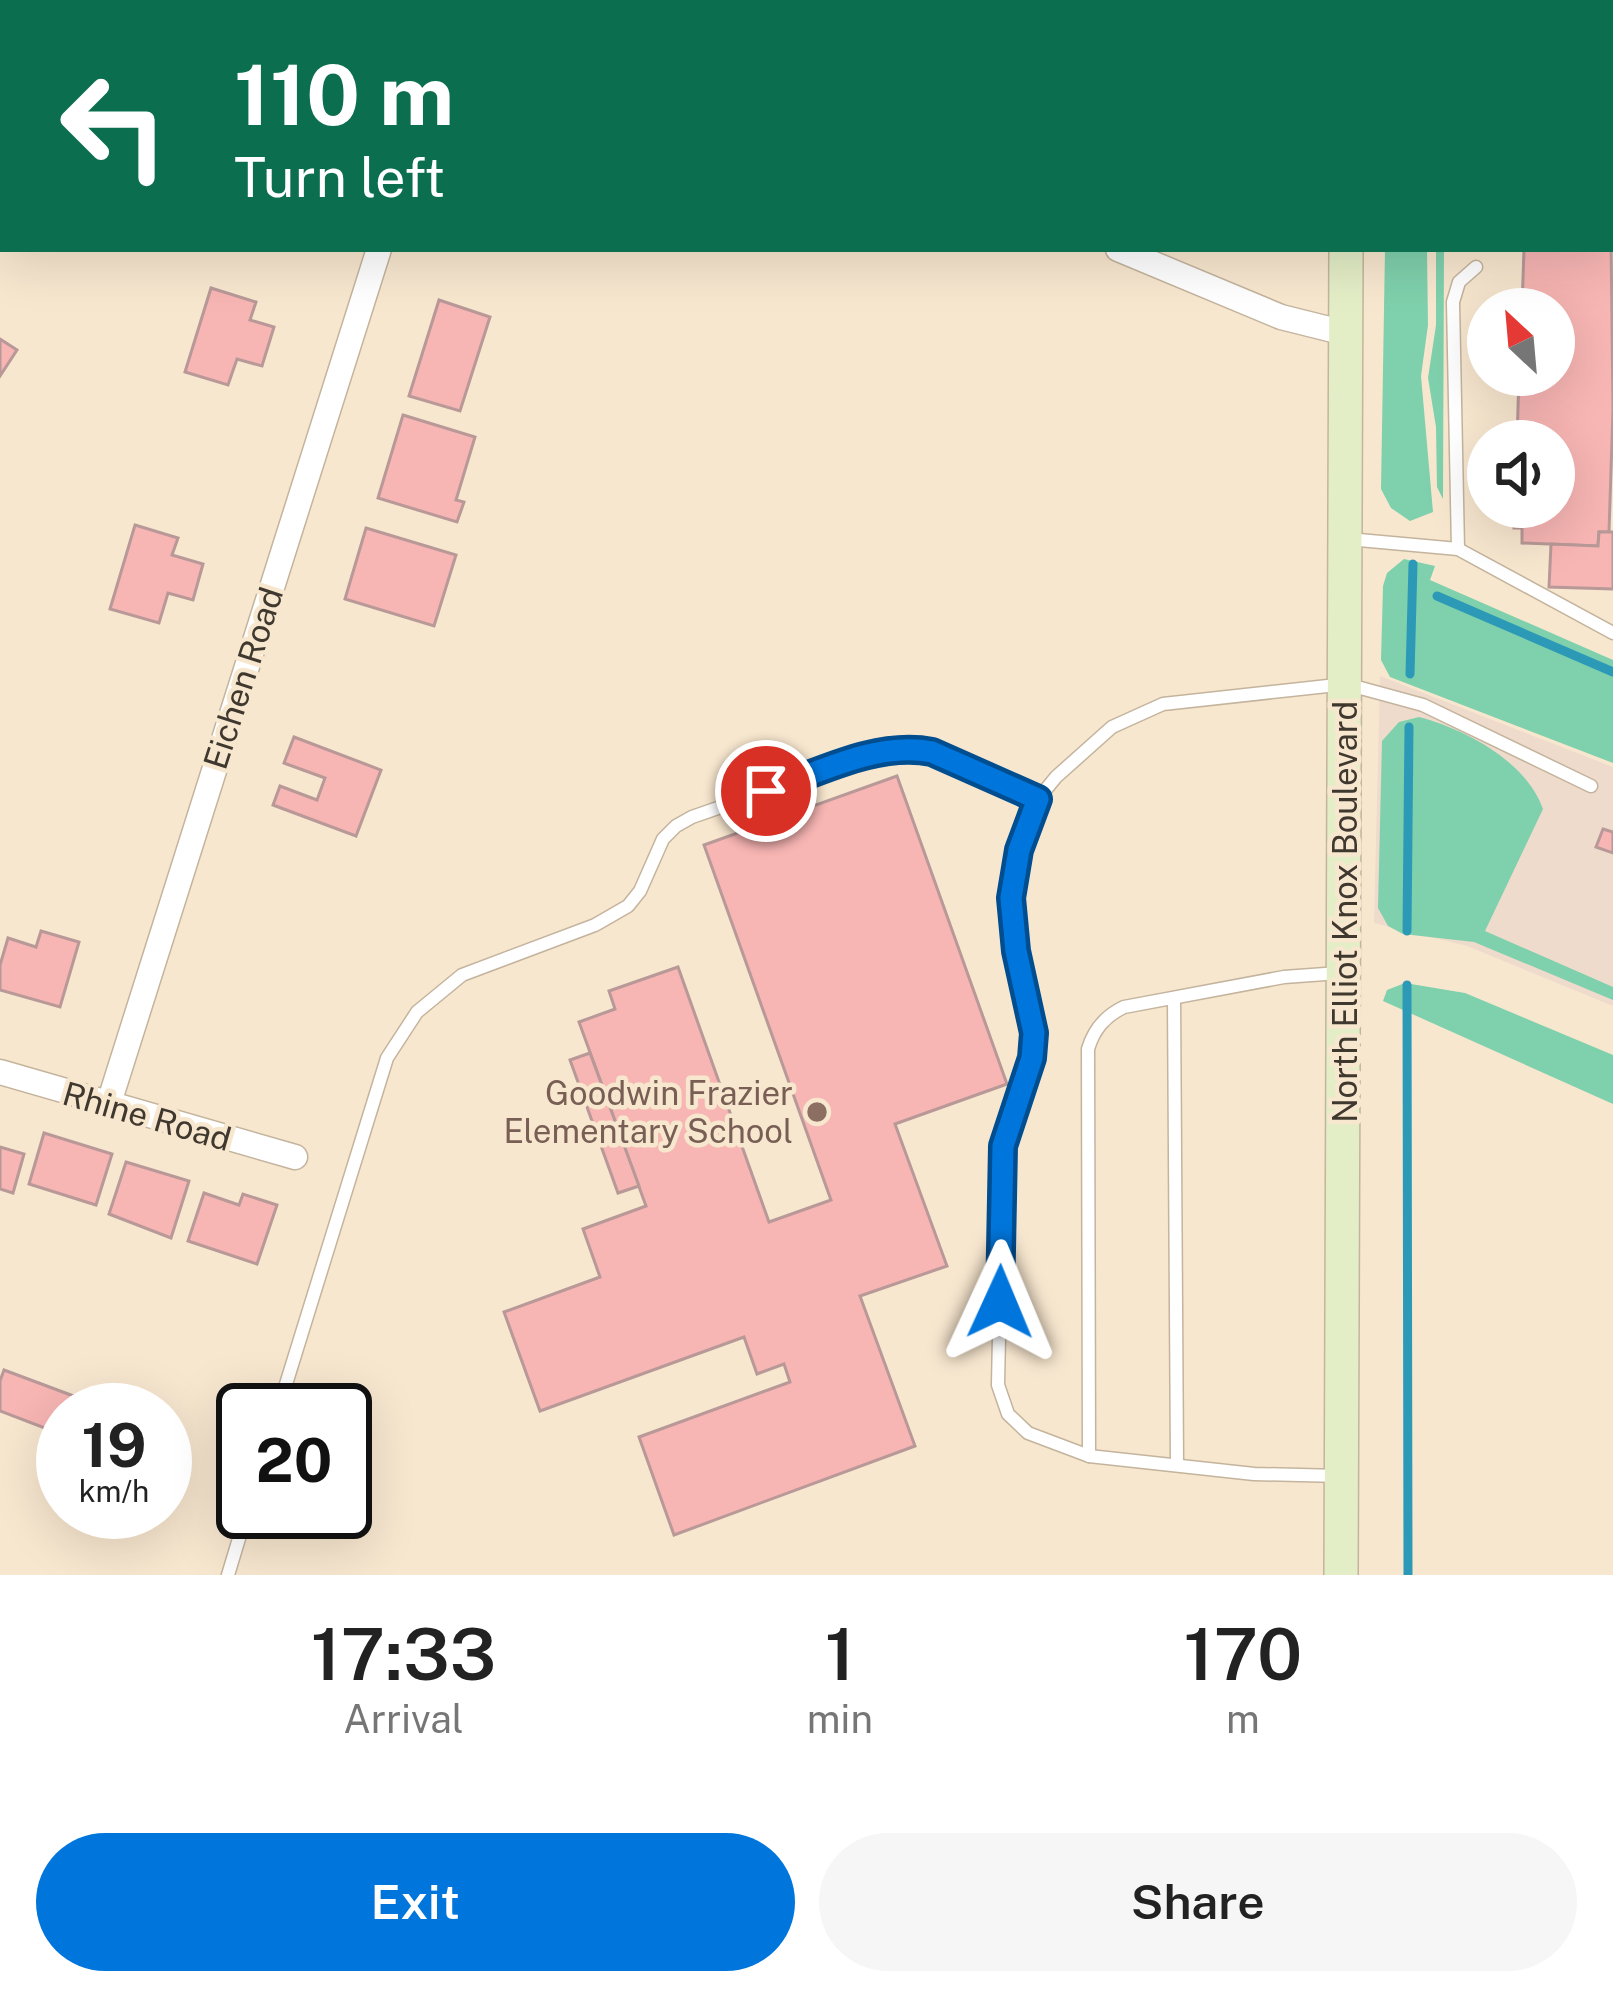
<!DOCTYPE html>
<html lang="en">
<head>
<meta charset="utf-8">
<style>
  :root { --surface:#fff; --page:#f6f6f6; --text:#222; --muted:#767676; --accent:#0076dc }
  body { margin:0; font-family:"Public Sans",sans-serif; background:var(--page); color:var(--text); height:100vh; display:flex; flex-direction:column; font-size:45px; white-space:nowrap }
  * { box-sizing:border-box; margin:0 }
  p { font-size:39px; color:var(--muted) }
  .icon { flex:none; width:66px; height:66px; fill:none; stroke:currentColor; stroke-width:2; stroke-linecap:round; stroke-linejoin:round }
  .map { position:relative; height:1575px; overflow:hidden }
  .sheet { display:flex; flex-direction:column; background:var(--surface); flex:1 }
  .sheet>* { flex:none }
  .banner { position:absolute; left:0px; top:0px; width:1614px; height:252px; box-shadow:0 12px 48px #0002; background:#0b6e4f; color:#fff; overflow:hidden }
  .needle { width:78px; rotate:334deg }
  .fabs { position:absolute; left:1467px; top:288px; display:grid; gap:24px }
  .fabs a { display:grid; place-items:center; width:108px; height:108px; border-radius:50%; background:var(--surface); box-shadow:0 12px 48px #0002; font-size:60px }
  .speed { position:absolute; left:36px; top:1383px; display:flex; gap:24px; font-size:60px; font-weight:700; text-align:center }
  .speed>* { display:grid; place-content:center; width:156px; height:156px; border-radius:50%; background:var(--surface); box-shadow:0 12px 48px #0002; line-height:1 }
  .speed small { font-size:30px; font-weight:400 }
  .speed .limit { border:6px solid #111; border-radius:18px; background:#fff; color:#111 }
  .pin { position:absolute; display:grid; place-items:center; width:102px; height:102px; color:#fff; margin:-51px; border:6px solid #fff; border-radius:50%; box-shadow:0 3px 12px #0007 }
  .me { position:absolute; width:132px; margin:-66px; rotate:1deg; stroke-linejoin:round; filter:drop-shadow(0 0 9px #0008) }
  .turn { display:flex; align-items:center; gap:42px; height:252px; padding:0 36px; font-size:54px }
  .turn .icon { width:156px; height:156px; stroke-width:2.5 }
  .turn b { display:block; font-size:84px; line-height:102px }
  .eta { display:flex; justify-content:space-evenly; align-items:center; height:204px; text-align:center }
  .eta b { font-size:72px; font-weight:600; line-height:84px }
  .action { display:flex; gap:24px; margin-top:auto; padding:24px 36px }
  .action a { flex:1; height:138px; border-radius:72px; background:var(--accent); color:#fff; font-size:48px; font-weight:600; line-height:138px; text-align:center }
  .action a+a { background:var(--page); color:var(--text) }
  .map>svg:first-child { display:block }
</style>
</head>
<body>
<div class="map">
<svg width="1613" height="1575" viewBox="0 0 1613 1575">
  <rect width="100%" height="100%" fill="#f8e7cf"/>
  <polygon fill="#efdbcc" points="1380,676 1613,767 1613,1006 1467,946 1374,923"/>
  <g fill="#7fd0ac">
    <polygon points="1385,249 1427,250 1428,325 1421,376 1433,512 1410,521 1391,508 1381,489"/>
    <polygon points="1436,249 1444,249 1443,499 1437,487 1436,427 1428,378 1436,325"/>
    <polygon points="1404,559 1435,566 1430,580 1613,660 1613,763 1390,677 1381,660 1383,586 1387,573"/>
    <path d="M1419 717C1465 729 1526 761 1543 809L1485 931 1613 987V1000L1474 942 1403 934 1388 926 1378 908 1382 741 1399 722Z"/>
    <polygon points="1405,983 1465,993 1613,1055 1613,1104 1383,1001 1387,990"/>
  </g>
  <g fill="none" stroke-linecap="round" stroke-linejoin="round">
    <g stroke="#2c9ab6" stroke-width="9">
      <polyline points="1437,596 1613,672"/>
      <polyline points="1410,674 1413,564"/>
      <polyline points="1407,931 1409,727"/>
      <polyline points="1407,985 1408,1575"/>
    </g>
  </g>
  <g fill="#f7b5b3" stroke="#b89998" stroke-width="3">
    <polygon points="113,0 180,0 110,3"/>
    <polygon points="320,0 383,0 382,3"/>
    <polygon points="964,0 1204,0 1209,2 962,3"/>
    <polygon points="1611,237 1613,410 1609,532 1599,532 1598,546 1522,543 1522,528 1514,528 1515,507 1554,507 1554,441 1517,441 1519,375 1554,375 1554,309 1522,309 1524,249 1611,249"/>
    <polygon points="211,288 256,302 250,320 274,327 262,366 237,359 228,385 185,372"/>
    <polygon points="439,300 490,317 460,411 409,396"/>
    <polygon points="0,339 17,350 0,376"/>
    <polygon points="403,415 475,437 456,500 464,502 457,522 378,498"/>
    <polygon points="135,525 178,538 172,555 203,564 193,600 168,593 159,623 110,609"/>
    <polygon points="366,528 456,555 434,626 345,599"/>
    <polygon points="1599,532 1613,532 1613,589 1549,587 1551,544 1598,546"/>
    <polygon points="294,737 381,770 356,836 273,805 280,786 317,800 325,778 284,763"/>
    <polygon points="897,776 1007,1084 895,1124 947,1266 860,1296 915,1446 674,1535 639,1437 790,1382 784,1364 757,1374 744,1337 540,1411 504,1312 600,1277 583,1229 646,1206 579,1022 615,1009 609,991 678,967 769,1222 831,1200 704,845"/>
    <polygon points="1603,829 1613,832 1613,853 1596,847"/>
    <polygon points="41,931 79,942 60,1007 0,990 0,965 8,938 36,947"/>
    <polygon points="590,1053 639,1186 618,1193 570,1060"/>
    <polygon points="44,1133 112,1154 96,1205 29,1184"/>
    <polygon points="0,1147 24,1154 13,1193 0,1189"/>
    <polygon points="126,1162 189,1181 171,1238 109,1214"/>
    <polygon points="204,1193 239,1205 243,1194 277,1205 257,1264 188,1241"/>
    <polygon points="4,1370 111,1410 63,1410 63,1435 0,1411 0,1381"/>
  </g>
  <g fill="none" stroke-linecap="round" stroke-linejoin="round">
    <defs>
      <g id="service">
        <polyline points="748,3 749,0"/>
        <polyline points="1348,539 1458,549 1613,633"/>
        <polyline points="1458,549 1453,302 1459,282 1476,267"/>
        <polyline points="1174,998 1177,1463"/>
        <path d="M278 1410 387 1058 417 1012 462 975 595 925 628 906 640 891 663 839 676 826 692 817 879 752C936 741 988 776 1038 799"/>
        <path d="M1089 1456 1088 1049C1094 1029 1105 1016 1124 1007L1284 977 1339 973"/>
        <polyline points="1340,1476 1254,1474 1089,1456 1028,1433 1008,1414 998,1385 1003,1146 1032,1059 1034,1033 1016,951 1011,898 1027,823 1038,799 1056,777 1112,727 1163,704 1346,684 1423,705 1591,786"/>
        <polyline points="228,1575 247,1512"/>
      </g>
      <g id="minor">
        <polyline points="519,0 526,3"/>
        <polyline points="456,3 457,0"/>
        <polyline points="1118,249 1281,317 1345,333"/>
        <polyline points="0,1072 295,1157"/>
        <polyline points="108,1106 379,249"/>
      </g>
      <g id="secondary">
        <polyline points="1348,3 1348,0"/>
        <polyline points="1341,1575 1346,249"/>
      </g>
    </defs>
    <use href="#service" stroke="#c4b49d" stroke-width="15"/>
    <use href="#minor" stroke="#c4b49d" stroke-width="27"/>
    <use href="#secondary" stroke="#c4b49d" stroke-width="36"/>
    <use href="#service" stroke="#fff" stroke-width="12"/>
    <use href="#minor" stroke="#fff" stroke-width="24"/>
    <use href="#secondary" stroke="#e3edc6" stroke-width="33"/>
  </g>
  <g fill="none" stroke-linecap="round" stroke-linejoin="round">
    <defs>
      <path id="route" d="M766 791C818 773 877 741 932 752L1038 799 1019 850 1011 898 1016 951 1034 1033 1032 1058 1003 1146 1000 1302"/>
    </defs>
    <use href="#route" stroke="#004d8f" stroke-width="30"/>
    <use href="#route" stroke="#0076dc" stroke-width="21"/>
  </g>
  <circle fill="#8d6e63" stroke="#f8e7cf" stroke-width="4.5" cx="817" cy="1112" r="12"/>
  <g text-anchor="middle" stroke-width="9" stroke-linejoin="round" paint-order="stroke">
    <g font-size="33" fill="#3f382f" stroke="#f8e7cf">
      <text transform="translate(243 678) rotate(-72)" y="12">Eichen Road</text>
      <text transform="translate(1345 912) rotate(-90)" y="12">North Elliot Knox Boulevard</text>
      <text transform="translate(147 1116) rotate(16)" y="12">Rhine Road</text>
    </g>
    <g font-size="33" fill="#785e54" stroke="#f8e7cf" text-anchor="end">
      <text x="793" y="1105">Goodwin Frazier<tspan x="793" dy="38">Elementary School</tspan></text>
    </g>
  </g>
</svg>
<div class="fabs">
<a><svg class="needle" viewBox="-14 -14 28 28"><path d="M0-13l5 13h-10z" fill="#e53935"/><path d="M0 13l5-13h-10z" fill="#767676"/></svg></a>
<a><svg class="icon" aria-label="sound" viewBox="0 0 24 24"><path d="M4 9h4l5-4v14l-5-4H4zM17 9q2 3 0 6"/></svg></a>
</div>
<div class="speed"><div>19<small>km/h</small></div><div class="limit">20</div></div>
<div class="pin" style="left:766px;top:791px;background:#d93025"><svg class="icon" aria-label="arrive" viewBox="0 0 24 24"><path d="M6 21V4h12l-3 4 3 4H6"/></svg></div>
<svg class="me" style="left:1000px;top:1302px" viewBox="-20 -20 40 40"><path d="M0-17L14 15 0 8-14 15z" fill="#0076dc" stroke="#fff" stroke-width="4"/></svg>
<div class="banner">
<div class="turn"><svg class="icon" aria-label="left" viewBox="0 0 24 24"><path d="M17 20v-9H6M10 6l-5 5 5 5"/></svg><div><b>110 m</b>Turn left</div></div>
</div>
</div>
<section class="sheet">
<div class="eta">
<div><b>17:33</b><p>Arrival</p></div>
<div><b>1</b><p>min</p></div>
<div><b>170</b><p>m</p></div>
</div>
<div class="action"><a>Exit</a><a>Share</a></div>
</section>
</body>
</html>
